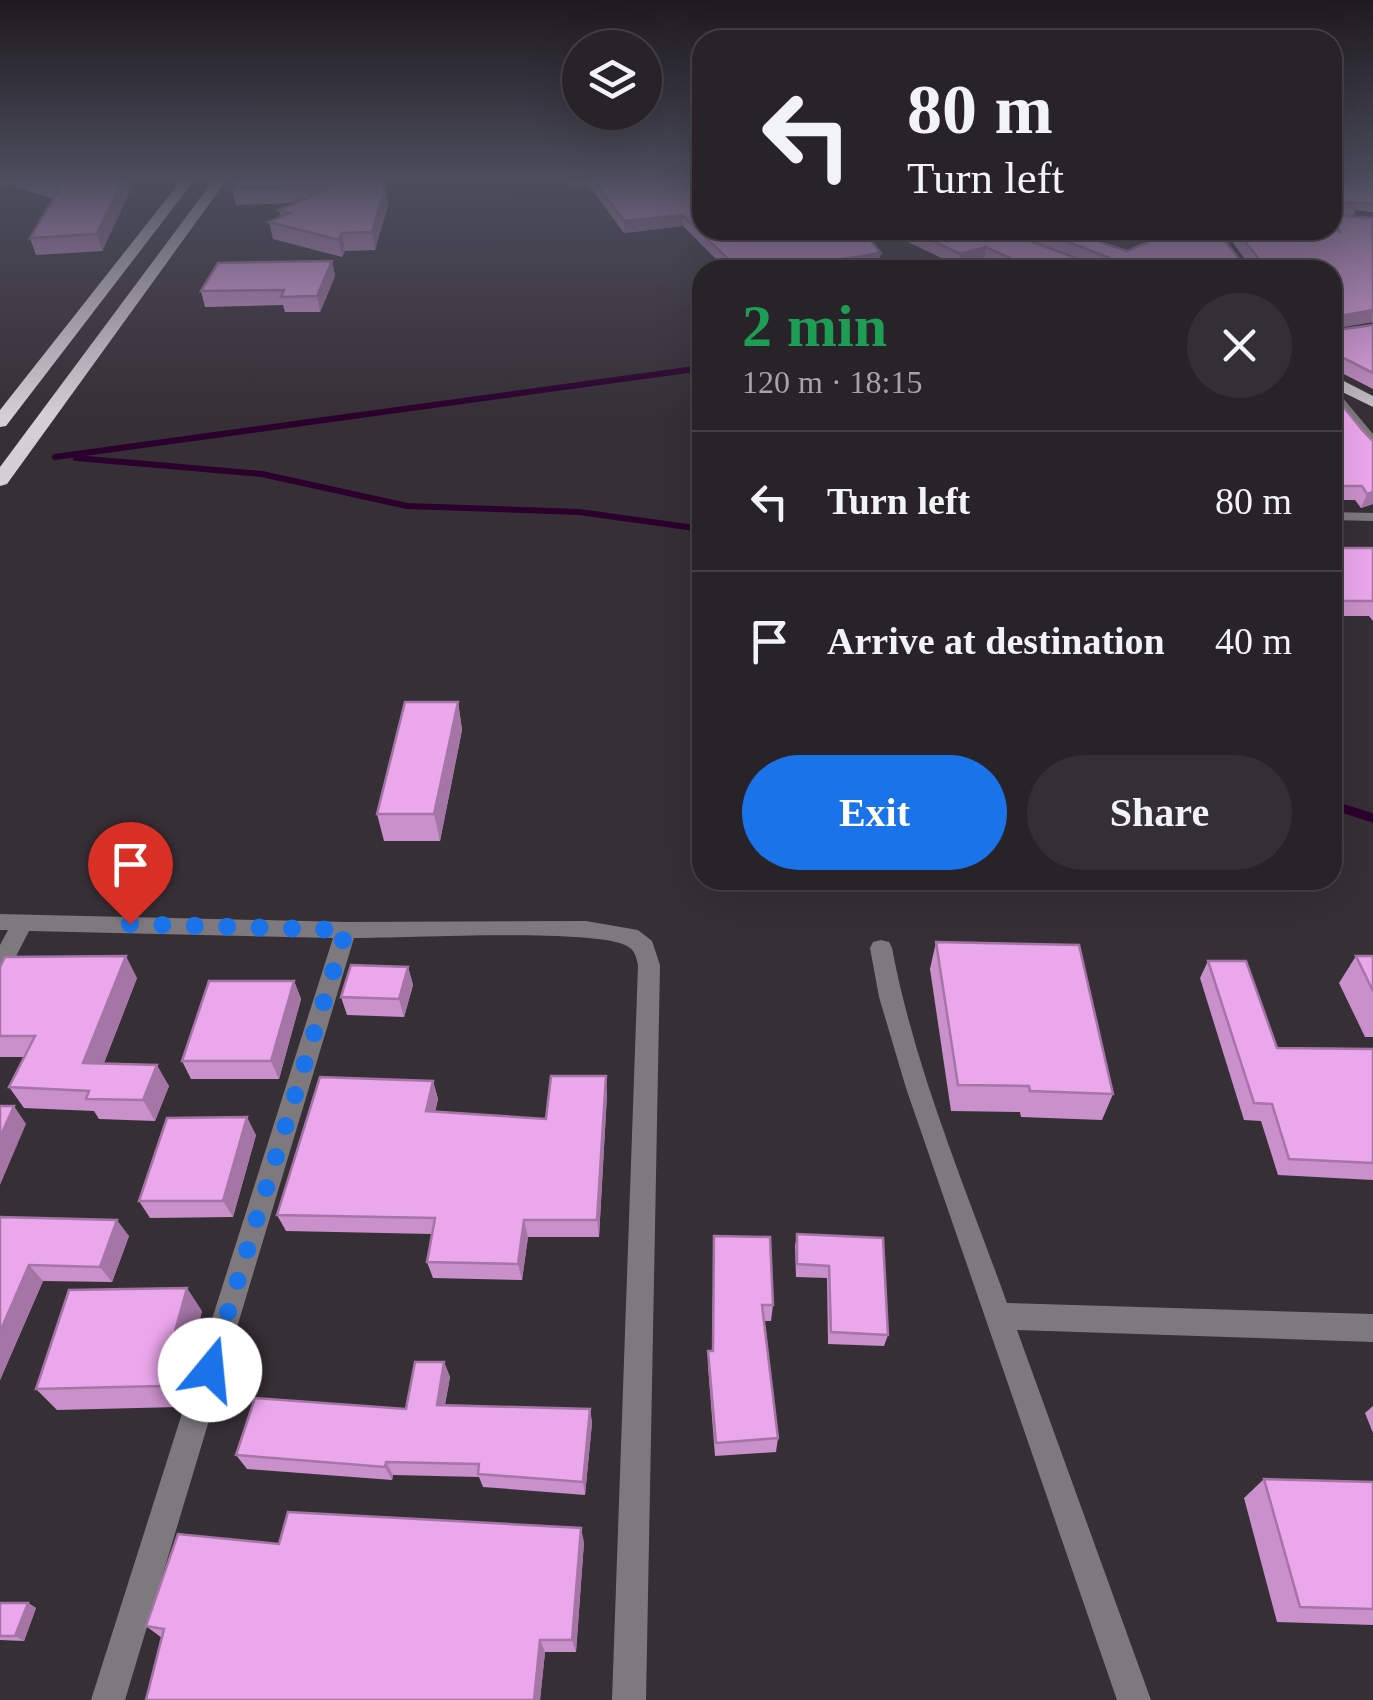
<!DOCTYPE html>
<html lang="en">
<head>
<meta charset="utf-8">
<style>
  :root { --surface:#282328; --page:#342f34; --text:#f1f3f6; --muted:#a5a4a8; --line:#444045; --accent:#1a73e8 }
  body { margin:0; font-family:"Times New Roman",serif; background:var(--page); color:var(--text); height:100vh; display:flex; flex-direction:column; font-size:38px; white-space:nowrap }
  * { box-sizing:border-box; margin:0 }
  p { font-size:32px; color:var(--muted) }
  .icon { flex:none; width:55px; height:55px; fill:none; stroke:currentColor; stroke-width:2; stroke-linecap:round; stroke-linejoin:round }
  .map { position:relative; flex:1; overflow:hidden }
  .side { position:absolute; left:692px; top:260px; width:650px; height:630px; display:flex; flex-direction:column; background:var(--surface); border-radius:30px; box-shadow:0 10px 40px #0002,0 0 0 2px var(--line) }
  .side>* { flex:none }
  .banner { position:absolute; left:692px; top:30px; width:650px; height:210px; border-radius:30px; box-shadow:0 10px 40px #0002,0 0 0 2px var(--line); background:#282328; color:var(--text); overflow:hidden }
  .controls { position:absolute; left:562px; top:30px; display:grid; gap:20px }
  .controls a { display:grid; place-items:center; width:100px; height:100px; border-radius:50%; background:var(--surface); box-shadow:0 10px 40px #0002,0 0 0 2px var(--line); font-size:50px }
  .pin { position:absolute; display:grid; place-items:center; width:85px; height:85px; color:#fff; margin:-102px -42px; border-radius:50% 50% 50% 0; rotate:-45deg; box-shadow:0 0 10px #0007 }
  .pin .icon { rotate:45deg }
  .me { position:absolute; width:110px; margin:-55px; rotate:17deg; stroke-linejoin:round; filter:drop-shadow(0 0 8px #0008) }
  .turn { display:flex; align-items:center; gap:35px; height:210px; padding:0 50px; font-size:45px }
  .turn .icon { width:130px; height:130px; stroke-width:2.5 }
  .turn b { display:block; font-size:70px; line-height:85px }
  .round { display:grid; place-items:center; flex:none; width:105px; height:105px; border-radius:52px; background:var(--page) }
  .overview { display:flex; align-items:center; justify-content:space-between; height:170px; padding:0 50px }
  h1 { font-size:60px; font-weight:600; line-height:75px; color:#1e9e55 }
  .primary-button { display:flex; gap:20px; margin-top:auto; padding:20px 50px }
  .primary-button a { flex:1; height:115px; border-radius:60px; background:var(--accent); color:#fff; font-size:40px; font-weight:600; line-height:115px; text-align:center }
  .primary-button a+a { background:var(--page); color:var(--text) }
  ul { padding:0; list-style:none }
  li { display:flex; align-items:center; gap:30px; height:140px; padding:0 50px; border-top:2px solid var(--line) }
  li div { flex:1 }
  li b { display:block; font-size:38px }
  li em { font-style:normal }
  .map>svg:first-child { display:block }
</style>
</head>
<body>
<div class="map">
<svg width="1373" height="1700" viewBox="0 0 1373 1700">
  <rect width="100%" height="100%" fill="#362f36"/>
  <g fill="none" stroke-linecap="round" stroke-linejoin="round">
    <g stroke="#2b002d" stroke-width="6">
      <polyline points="55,457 702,368"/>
      <polyline points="76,458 262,474 407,506 579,512 702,529"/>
    </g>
    <polyline stroke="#2b002d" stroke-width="9" points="1332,805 1373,818"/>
    <g fill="#7d797d" fill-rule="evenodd">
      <polygon points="1332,512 1373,513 1373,521 1332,520"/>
      <path d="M0 914 346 922 586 921 638 930 652 941 660 965 646 1700H612L638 965C636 957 635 950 627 946 598 928 401 938 354 938L125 1700H91L333 938 29 931 8 972 0 975V945L8 930H0Z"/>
      <path d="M881 940 889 942 892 948C915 1070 965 1186 1007 1303L1373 1314V1342L1017 1330 1151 1700H1117L906 1088 879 997 870 948 873 942Z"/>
    </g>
    <polygon fill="#7d797d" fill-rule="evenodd" points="1332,385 1373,434 1373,447 1368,446 1332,398"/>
    <g fill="#c8c0c7" fill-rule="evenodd">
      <polygon points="0,178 40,178 0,186"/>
      <polygon points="1332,375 1373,396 1373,407 1332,387"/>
    </g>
    <g fill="#d6ced6" fill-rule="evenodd">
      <polygon points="183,178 196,178 6,426 0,427 0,410"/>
      <polygon points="215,178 228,178 7,484 0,486 0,467"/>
    </g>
  </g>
  <g fill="#ca90cb">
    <polygon points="12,178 133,178 134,183 102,251 36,255 30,238 53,199 15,187"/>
    <polygon points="237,178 385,188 388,205 375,250 345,251 342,257 273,239 269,222 281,217 279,210 295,203 236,205 232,189"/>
    <polygon points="560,178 702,178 879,265 848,270 727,270 683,226 624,233 588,184 570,187"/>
    <polygon points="1332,178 1373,180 1373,212 1355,210 1354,215 1332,214"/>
    <polygon points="1334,215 1373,218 1373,324 1372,322 1336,328 1337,330 1373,325 1373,389 1332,368 1332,270 1007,270 984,260 958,266 883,230 1000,230 1065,254 1005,230 1097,230 1100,242 1127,251 1168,235 1164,230 1217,230 1240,260 1246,261 1224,230 1332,230"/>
    <polygon points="332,261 335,276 320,312 285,312 283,305 205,307 201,291"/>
    <polygon points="1332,393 1373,504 1361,508 1355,500 1332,500"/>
    <polygon points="1332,545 1335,548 1373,548 1373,621 1369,616 1332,616"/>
    <polygon points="458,702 462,730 440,841 384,841 377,814"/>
    <polygon points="936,942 1113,1094 1102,1120 1021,1117 1020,1112 951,1111 930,969"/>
    <polygon points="1356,956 1373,956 1373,1037 1365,1037 1339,983"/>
    <polygon points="1208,961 1277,1048 1373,1049 1373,1180 1278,1175 1261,1121 1244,1120 1200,978"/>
    <polygon points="0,967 137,978 104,1063 169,1086 155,1121 99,1119 94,1111 24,1108 9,1087 24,1057 0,1057"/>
    <polygon points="408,967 413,985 404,1017 347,1015 341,997"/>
    <polygon points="294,981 301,999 279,1079 191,1079 182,1061"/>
    <polygon points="433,1081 438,1099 435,1112 546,1119 607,1094 599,1237 528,1237 522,1280 433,1278 427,1262 432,1234 286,1231 277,1215"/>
    <polygon points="256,1135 233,1217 150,1218 139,1201"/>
    <polygon points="0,1217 129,1236 112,1282 43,1281 0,1380"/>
    <polygon points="797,1234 883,1238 888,1335 884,1346 828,1344 827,1278 796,1277 795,1246"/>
    <polygon points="714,1236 773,1305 771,1321 764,1321 778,1438 776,1452 715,1456 708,1366 708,1351 712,1351"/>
    <polygon points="202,1311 178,1407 57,1410 36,1389"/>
    <polygon points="444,1362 450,1377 445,1405 590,1409 592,1423 585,1495 483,1487 479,1477 393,1475 392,1480 247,1469 236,1455 406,1409"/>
    <polygon points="1373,1406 1373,1433 1365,1413"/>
    <polygon points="1264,1479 1373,1482 1373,1625 1277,1622 1244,1498"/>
    <polygon points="584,1542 576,1652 545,1652 540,1700 146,1700 162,1638 146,1626 279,1544"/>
    <polygon points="0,1603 28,1603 36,1608 24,1641 0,1640"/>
  </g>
  <g fill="#a475a5">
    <polygon points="124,178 133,178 134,183 102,251 97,234"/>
    <polygon points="570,178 588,178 588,184 570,187"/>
    <polygon points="385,188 388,205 375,250 372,232"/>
    <polygon points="683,215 683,226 624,233 624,221"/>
    <polygon points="342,233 345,251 342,257 339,240"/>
    <polygon points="986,247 984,260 958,266 960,254"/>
    <polygon points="881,253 879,265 848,270 771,270"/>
    <polygon points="332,261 335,276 320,312 317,296"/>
    <polygon points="761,261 760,270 734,270 734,265"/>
    <polygon points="1373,310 1372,322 1332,329 1334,317"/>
    <polygon points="1373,492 1373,504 1361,508 1367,494"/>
    <polygon points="458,702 462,730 440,841 434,814"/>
    <polygon points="126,956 137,978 96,1083 83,1063"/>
    <polygon points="408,967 413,985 404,1017 399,999"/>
    <polygon points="294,981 301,999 279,1079 271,1061"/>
    <polygon points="157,1065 169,1086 155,1121 143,1100"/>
    <polygon points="606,1076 607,1094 599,1237 597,1220"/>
    <polygon points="433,1081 438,1099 431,1129 426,1111"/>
    <polygon points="14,1106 26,1124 0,1185 0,1137"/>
    <polygon points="247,1117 256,1135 233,1217 223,1201"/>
    <polygon points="117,1220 129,1236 112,1282 100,1267"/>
    <polygon points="524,1220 528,1237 522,1280 518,1264"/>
    <polygon points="29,1265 43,1281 0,1380 0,1332"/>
    <polygon points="187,1288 202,1311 178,1407 160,1386"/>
    <polygon points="444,1362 450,1377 442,1419 437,1405"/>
    <polygon points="590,1409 592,1423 585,1495 583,1482"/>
    <polygon points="386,1462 393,1475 392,1480 385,1467"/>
    <polygon points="581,1528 584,1542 576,1652 572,1640"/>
    <polygon points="28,1603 36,1608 24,1641 15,1636"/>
    <polygon points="540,1640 545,1652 540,1700 534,1700"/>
  </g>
  <g fill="#eba7ec" stroke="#a475a5" stroke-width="2.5">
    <polygon points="33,178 124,178 97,234 30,238 60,187"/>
    <polygon points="237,178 380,178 385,188 372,232 342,233 339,240 269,222 290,213 279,210 336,185 232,189"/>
    <polygon points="592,178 702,178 702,230 862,230 881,253 771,270 761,261 734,265 683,215 624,221"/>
    <polygon points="1332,178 1373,180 1373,204 1341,202 1356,208 1335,207 1332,211"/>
    <polygon points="1334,215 1373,218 1373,310 1334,317 1333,326 1337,330 1373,325 1373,373 1332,352 1332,270 1036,270 986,247 960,254 910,230 1000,230 1084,261 1110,258 1037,230 1097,230 1100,242 1127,251 1176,230 1217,230 1240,260 1254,261 1258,258 1236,230 1332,230 1332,225 1340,233"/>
    <polygon points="332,261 317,296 281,297 284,290 201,291 218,263"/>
    <polygon points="1332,393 1363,431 1373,441 1373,492 1367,494 1362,486 1332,486"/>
    <polygon points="1332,545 1335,548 1373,548 1373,601 1332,601"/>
    <polygon points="405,702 458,702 434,814 377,814"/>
    <polygon points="936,942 1079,945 1113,1094 1030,1091 1029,1086 958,1085"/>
    <polygon points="126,956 83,1063 157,1065 143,1100 86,1099 89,1091 9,1087 35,1036 0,1036 0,967 5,957"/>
    <polygon points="1356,956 1373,956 1373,991"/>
    <polygon points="1208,961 1246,961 1277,1048 1373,1049 1373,1163 1289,1159 1272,1104 1254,1103"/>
    <polygon points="351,965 408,967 399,999 341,997"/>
    <polygon points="209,981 294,981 271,1061 182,1061"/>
    <polygon points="551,1076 606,1076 597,1220 524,1220 518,1264 427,1262 435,1218 277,1215 320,1077 433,1081 426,1111 546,1119"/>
    <polygon points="0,1106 14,1106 0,1137"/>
    <polygon points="247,1117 223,1201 139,1201 167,1118"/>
    <polygon points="0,1217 117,1220 100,1267 29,1265 0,1332"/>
    <polygon points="797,1234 883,1238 888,1335 831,1332 829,1266 797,1264"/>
    <polygon points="714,1236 770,1237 773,1305 762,1305 778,1438 716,1443 708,1351 713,1351"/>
    <polygon points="187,1288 160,1386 36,1389 69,1290"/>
    <polygon points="415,1362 444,1362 437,1405 590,1409 583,1482 478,1474 479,1464 386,1462 385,1467 236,1455 255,1398 406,1409"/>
    <polygon points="1264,1479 1373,1482 1373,1609 1300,1607"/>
    <polygon points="288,1512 581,1528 572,1640 540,1640 534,1700 146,1700 164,1629 146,1626 178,1534 279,1544"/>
    <polygon points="0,1603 28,1603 15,1636 0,1636"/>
  </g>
  <linearGradient id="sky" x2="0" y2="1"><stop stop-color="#1e1a1e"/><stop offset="0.43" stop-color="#4c4d5d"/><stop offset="1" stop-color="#4c4d5d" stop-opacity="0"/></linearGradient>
  <rect width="1373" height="416" fill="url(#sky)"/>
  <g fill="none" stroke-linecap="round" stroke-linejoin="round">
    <polyline stroke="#1a73e8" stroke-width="18" stroke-dasharray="0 32.4" points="130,924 346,930 210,1370"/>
  </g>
</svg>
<div class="controls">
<a><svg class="icon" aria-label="layers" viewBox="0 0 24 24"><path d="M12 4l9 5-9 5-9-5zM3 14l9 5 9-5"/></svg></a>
</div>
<div class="pin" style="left:130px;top:924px;background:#d93025"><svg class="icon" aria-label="arrive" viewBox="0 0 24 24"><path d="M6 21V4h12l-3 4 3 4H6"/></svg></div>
<svg class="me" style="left:210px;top:1370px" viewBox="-20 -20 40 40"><circle r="19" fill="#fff"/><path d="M0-13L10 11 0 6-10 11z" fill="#1a73e8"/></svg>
<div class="banner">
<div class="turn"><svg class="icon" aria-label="left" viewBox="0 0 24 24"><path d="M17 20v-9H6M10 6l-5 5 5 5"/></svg><div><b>80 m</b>Turn left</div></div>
</div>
<section class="side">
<div class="overview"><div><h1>2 min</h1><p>120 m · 18:15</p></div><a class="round"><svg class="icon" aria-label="close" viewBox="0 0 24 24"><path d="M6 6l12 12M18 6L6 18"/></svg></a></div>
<ul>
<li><svg class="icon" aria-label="left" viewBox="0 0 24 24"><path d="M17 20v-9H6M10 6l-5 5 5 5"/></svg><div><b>Turn left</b></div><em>80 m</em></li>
<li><svg class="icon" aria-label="arrive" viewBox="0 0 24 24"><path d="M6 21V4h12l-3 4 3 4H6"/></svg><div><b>Arrive at destination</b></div><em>40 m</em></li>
</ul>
<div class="primary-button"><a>Exit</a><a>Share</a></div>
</section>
</div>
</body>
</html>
